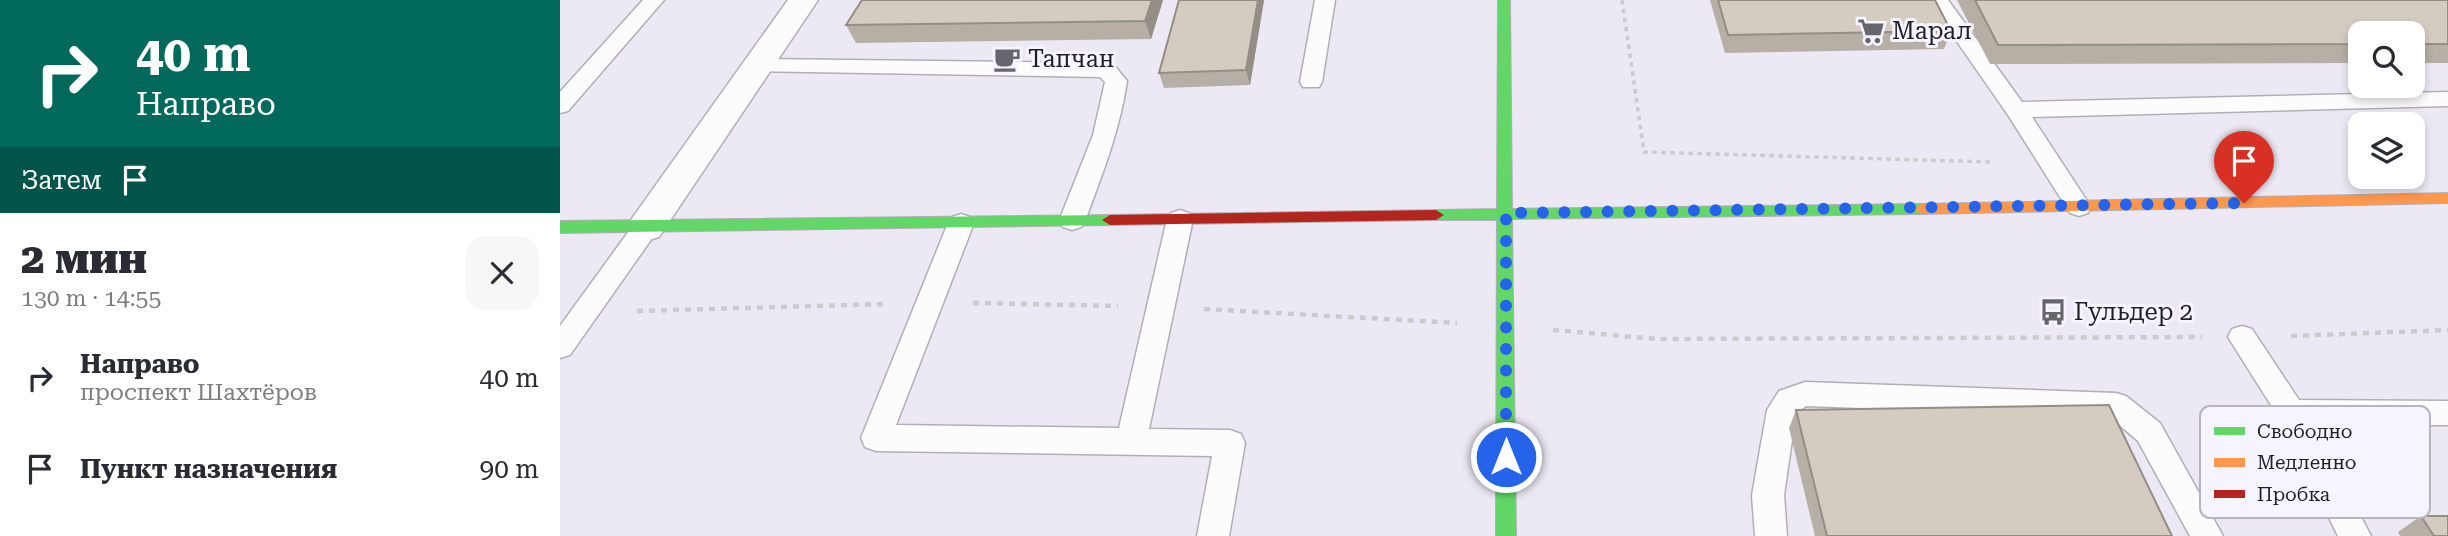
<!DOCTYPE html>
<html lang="ru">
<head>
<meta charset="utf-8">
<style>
  :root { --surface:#fff; --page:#f7f7f7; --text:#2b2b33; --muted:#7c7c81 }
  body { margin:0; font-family:"Roboto Serif",serif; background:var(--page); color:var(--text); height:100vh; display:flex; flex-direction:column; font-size:26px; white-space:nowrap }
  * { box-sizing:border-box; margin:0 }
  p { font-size:23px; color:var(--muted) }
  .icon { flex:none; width:38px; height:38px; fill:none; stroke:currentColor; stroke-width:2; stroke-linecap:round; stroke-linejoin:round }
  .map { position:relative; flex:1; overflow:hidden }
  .side { display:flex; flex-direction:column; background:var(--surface); width:560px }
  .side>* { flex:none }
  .guide { background:#00695c; color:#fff; overflow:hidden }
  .controls { position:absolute; left:1788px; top:21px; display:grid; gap:14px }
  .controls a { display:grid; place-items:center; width:77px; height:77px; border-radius:14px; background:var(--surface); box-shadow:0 4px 10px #0003; font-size:35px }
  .pin { position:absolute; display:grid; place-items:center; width:60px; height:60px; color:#fff; margin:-72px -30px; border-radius:50% 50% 50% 0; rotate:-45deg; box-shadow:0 0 7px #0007 }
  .pin .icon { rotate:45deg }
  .me { position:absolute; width:77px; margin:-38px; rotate:0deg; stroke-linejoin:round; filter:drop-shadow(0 0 5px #0008) }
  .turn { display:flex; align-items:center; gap:24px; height:147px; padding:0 21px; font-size:32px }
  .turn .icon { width:91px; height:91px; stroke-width:2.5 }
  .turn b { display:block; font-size:49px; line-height:60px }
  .then { display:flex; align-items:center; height:66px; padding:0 21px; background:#0003; gap:14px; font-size:26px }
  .round { display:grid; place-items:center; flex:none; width:74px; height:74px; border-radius:21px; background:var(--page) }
  .head { display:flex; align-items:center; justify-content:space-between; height:119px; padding:0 21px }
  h1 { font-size:42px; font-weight:800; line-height:52px }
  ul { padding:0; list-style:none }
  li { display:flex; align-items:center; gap:21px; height:91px; padding:0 21px }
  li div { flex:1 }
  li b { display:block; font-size:26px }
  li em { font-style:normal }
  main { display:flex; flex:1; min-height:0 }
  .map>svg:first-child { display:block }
</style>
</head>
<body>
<main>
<section class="side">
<div class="guide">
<div class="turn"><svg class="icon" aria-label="right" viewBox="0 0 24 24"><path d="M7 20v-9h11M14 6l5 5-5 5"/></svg><div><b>40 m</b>Направо</div></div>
<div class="then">Затем<svg class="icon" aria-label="arrive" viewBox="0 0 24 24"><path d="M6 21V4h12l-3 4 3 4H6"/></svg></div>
</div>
<div class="head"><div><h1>2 мин</h1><p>130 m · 14:55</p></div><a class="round"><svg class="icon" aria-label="close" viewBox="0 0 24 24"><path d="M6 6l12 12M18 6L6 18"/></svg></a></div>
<ul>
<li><svg class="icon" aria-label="right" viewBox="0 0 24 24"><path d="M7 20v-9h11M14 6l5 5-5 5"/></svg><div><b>Направо</b><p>проспект Шахтёров</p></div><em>40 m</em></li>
<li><svg class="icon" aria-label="arrive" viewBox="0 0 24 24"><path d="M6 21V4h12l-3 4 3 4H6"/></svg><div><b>Пункт назначения</b></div><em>90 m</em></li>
</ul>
</section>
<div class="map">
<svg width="1888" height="536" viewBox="0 0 1888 536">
  <rect width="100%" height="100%" fill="#ece9f4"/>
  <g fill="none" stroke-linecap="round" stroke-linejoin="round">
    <defs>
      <g id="lane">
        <polygon points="83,0 104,0 8,111 0,113 0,92"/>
        <polygon points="755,0 775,0 762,82 759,87 743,87 740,82"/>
        <polygon points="1368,0 1388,0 1462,102 1888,92 1888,106 1472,117 1531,207 1528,213 1519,216 1510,213 1448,115"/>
        <path d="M197 59 546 63 554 65 567 81C560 130 542 175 525 221L521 227 512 230 503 227 499 221 533 135 545 82 540 77 189 71 186 66 189 61Z"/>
        <polygon points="620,210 629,213 633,219 589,429 670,430 681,434 685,443 669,536 637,536 652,456 316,451 305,447 301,438 388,223 392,217 401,214 410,217 414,223 336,425 559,428 607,219 611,213"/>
        <polygon points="86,218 95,220 99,227 95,234 10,355 0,358 0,326 77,220"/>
        <polygon points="1682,326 1692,329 1739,400 1888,401 1888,425 1753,425 1811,536 1778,536 1721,421 1668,337 1672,329"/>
        <polygon points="1245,382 1556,393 1566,396 1600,423 1663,536 1630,536 1578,441 1550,417 1246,406 1236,413 1224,495 1227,536 1195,536 1192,495 1207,410 1219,391"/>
      </g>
      <polygon id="street" points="228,0 258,0 99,237 86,241 73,237 67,227 73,217"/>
      <g id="fast">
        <polygon points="938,0 950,0 952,209 1361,204 1368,209 1361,214 952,219 956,536 936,536 937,220 876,220 868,215 876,210 937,209"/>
        <polygon points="550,215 558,220 550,225 0,233 0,221"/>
      </g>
      <polygon id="slow" points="1888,193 1888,203 1361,214 1354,209 1361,204"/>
      <polygon id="jam" points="876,210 884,215 876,220 550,225 542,220 550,215"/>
    </defs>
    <use href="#lane" stroke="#b1afb6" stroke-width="3"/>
    <use href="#street" stroke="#b1afb6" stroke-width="3"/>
    <use href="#fast" stroke="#b1afb6" stroke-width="2"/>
    <use href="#slow" stroke="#b1afb6" stroke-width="2"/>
    <use href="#jam" stroke="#b1afb6" stroke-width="2"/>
    <polyline stroke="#cbcacd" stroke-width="3.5" stroke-dasharray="4.5 4.5" stroke-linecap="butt" points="1062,0 1084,152 1430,162"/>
    <g stroke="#cbcacd" stroke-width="4.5" stroke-dasharray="6 6" stroke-linecap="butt">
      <polyline points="413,303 558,306"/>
      <polyline points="644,309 897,323"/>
      <polyline points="77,311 324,304"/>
      <polyline points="993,330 1098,339 1642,337"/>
      <polyline points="1731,336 1888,330"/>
    </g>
    <use href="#lane" fill="#fcfcfd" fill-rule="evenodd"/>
    <use href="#street" fill="#fcfcfd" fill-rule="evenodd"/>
    <use href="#fast" fill="#63d668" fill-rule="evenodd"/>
    <use href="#slow" fill="#ff974d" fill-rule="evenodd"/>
    <use href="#jam" fill="#b3261e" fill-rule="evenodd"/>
  </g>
  <g fill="#b6afa6">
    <polygon points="603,0 591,39 296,43 286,25"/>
    <polygon points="704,0 690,85 604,88 599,73"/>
    <polygon points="1150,0 1375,0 1391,31 1384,49 1165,53"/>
    <polygon points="1397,0 1888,0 1888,63 1853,63 1853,33 1801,33 1801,63 1430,64"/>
    <polygon points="1236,410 1612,536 1255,536 1229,428"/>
    <polygon points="1861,516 1888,536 1840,536 1838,532"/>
  </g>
  <g fill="#948e87">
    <polygon points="592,0 603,0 591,39 585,21"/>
    <polygon points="698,0 704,0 690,85 686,70"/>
  </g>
  <g fill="#d4cbc1" stroke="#948e87" stroke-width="2">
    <polygon points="302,0 592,0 585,21 286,25"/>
    <polygon points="619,0 698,0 686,70 599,73"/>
    <polygon points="1158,0 1375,0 1391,31 1168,35"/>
    <polygon points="1415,0 1888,0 1888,44 1853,44 1853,33 1801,33 1801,44 1438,45"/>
    <polygon points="1549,405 1612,536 1267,536 1236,410"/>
    <polygon points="1861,516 1888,516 1888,536 1874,536"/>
  </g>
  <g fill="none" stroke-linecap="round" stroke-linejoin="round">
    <polyline stroke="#2563eb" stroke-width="12" stroke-dasharray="0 21.6" points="946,457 946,213 1684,203"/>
  </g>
  <defs>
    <symbol id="supermarket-bare" viewBox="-9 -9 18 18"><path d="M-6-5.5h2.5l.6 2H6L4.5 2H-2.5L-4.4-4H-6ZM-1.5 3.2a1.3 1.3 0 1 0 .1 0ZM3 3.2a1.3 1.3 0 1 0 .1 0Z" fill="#68666d" stroke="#f6f4ff" stroke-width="2.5" paint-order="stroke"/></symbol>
    <symbol id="cafe-bare" viewBox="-9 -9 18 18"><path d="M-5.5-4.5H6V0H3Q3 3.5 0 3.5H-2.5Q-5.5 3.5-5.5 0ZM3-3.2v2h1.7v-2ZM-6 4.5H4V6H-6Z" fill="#68666d" stroke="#f6f4ff" stroke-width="2.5" paint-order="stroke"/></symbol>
    <symbol id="bus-bare" viewBox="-9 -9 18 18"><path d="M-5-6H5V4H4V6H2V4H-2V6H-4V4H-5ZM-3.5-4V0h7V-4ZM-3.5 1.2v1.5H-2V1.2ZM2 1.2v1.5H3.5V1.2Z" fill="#68666d" stroke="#f6f4ff" stroke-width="2.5" paint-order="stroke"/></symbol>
  </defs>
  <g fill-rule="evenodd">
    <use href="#supermarket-bare" x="1292" y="12" width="38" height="38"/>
    <use href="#cafe-bare" x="428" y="40" width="38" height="38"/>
    <use href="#bus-bare" x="1474" y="293" width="38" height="38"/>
  </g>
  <g text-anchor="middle" stroke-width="6" stroke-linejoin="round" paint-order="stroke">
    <g font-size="24" fill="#211f25" stroke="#f6f4ff" text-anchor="start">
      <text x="1332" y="39">Марал</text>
      <text x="468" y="67">Тапчан</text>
      <text x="1514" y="320">Гульдер 2</text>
    </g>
  </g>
  <rect x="1640" y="406" width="230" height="112" rx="10" fill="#f6f4ff" stroke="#b6b4be" stroke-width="2"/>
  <rect x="1654" y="427" width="31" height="8" fill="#63d668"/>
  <rect x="1654" y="458" width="31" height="9" fill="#ff974d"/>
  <rect x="1654" y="490" width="31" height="8" fill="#b3261e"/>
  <g font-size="19" fill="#211f25">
    <text x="1697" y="438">Свободно</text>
    <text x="1697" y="469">Медленно</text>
    <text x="1697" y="501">Пробка</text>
  </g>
</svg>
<div class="controls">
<a><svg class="icon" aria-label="search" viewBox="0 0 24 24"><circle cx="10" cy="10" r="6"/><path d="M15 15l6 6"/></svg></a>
<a><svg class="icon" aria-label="layers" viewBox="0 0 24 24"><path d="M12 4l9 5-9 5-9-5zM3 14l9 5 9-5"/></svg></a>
</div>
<div class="pin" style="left:1684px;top:203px;background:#d93025"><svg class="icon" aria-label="arrive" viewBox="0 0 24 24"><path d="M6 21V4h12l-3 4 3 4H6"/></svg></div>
<svg class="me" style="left:946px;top:457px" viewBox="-20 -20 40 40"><circle r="17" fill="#2563eb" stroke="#fff" stroke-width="3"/><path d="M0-11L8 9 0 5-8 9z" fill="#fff"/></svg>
</div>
</main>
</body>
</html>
